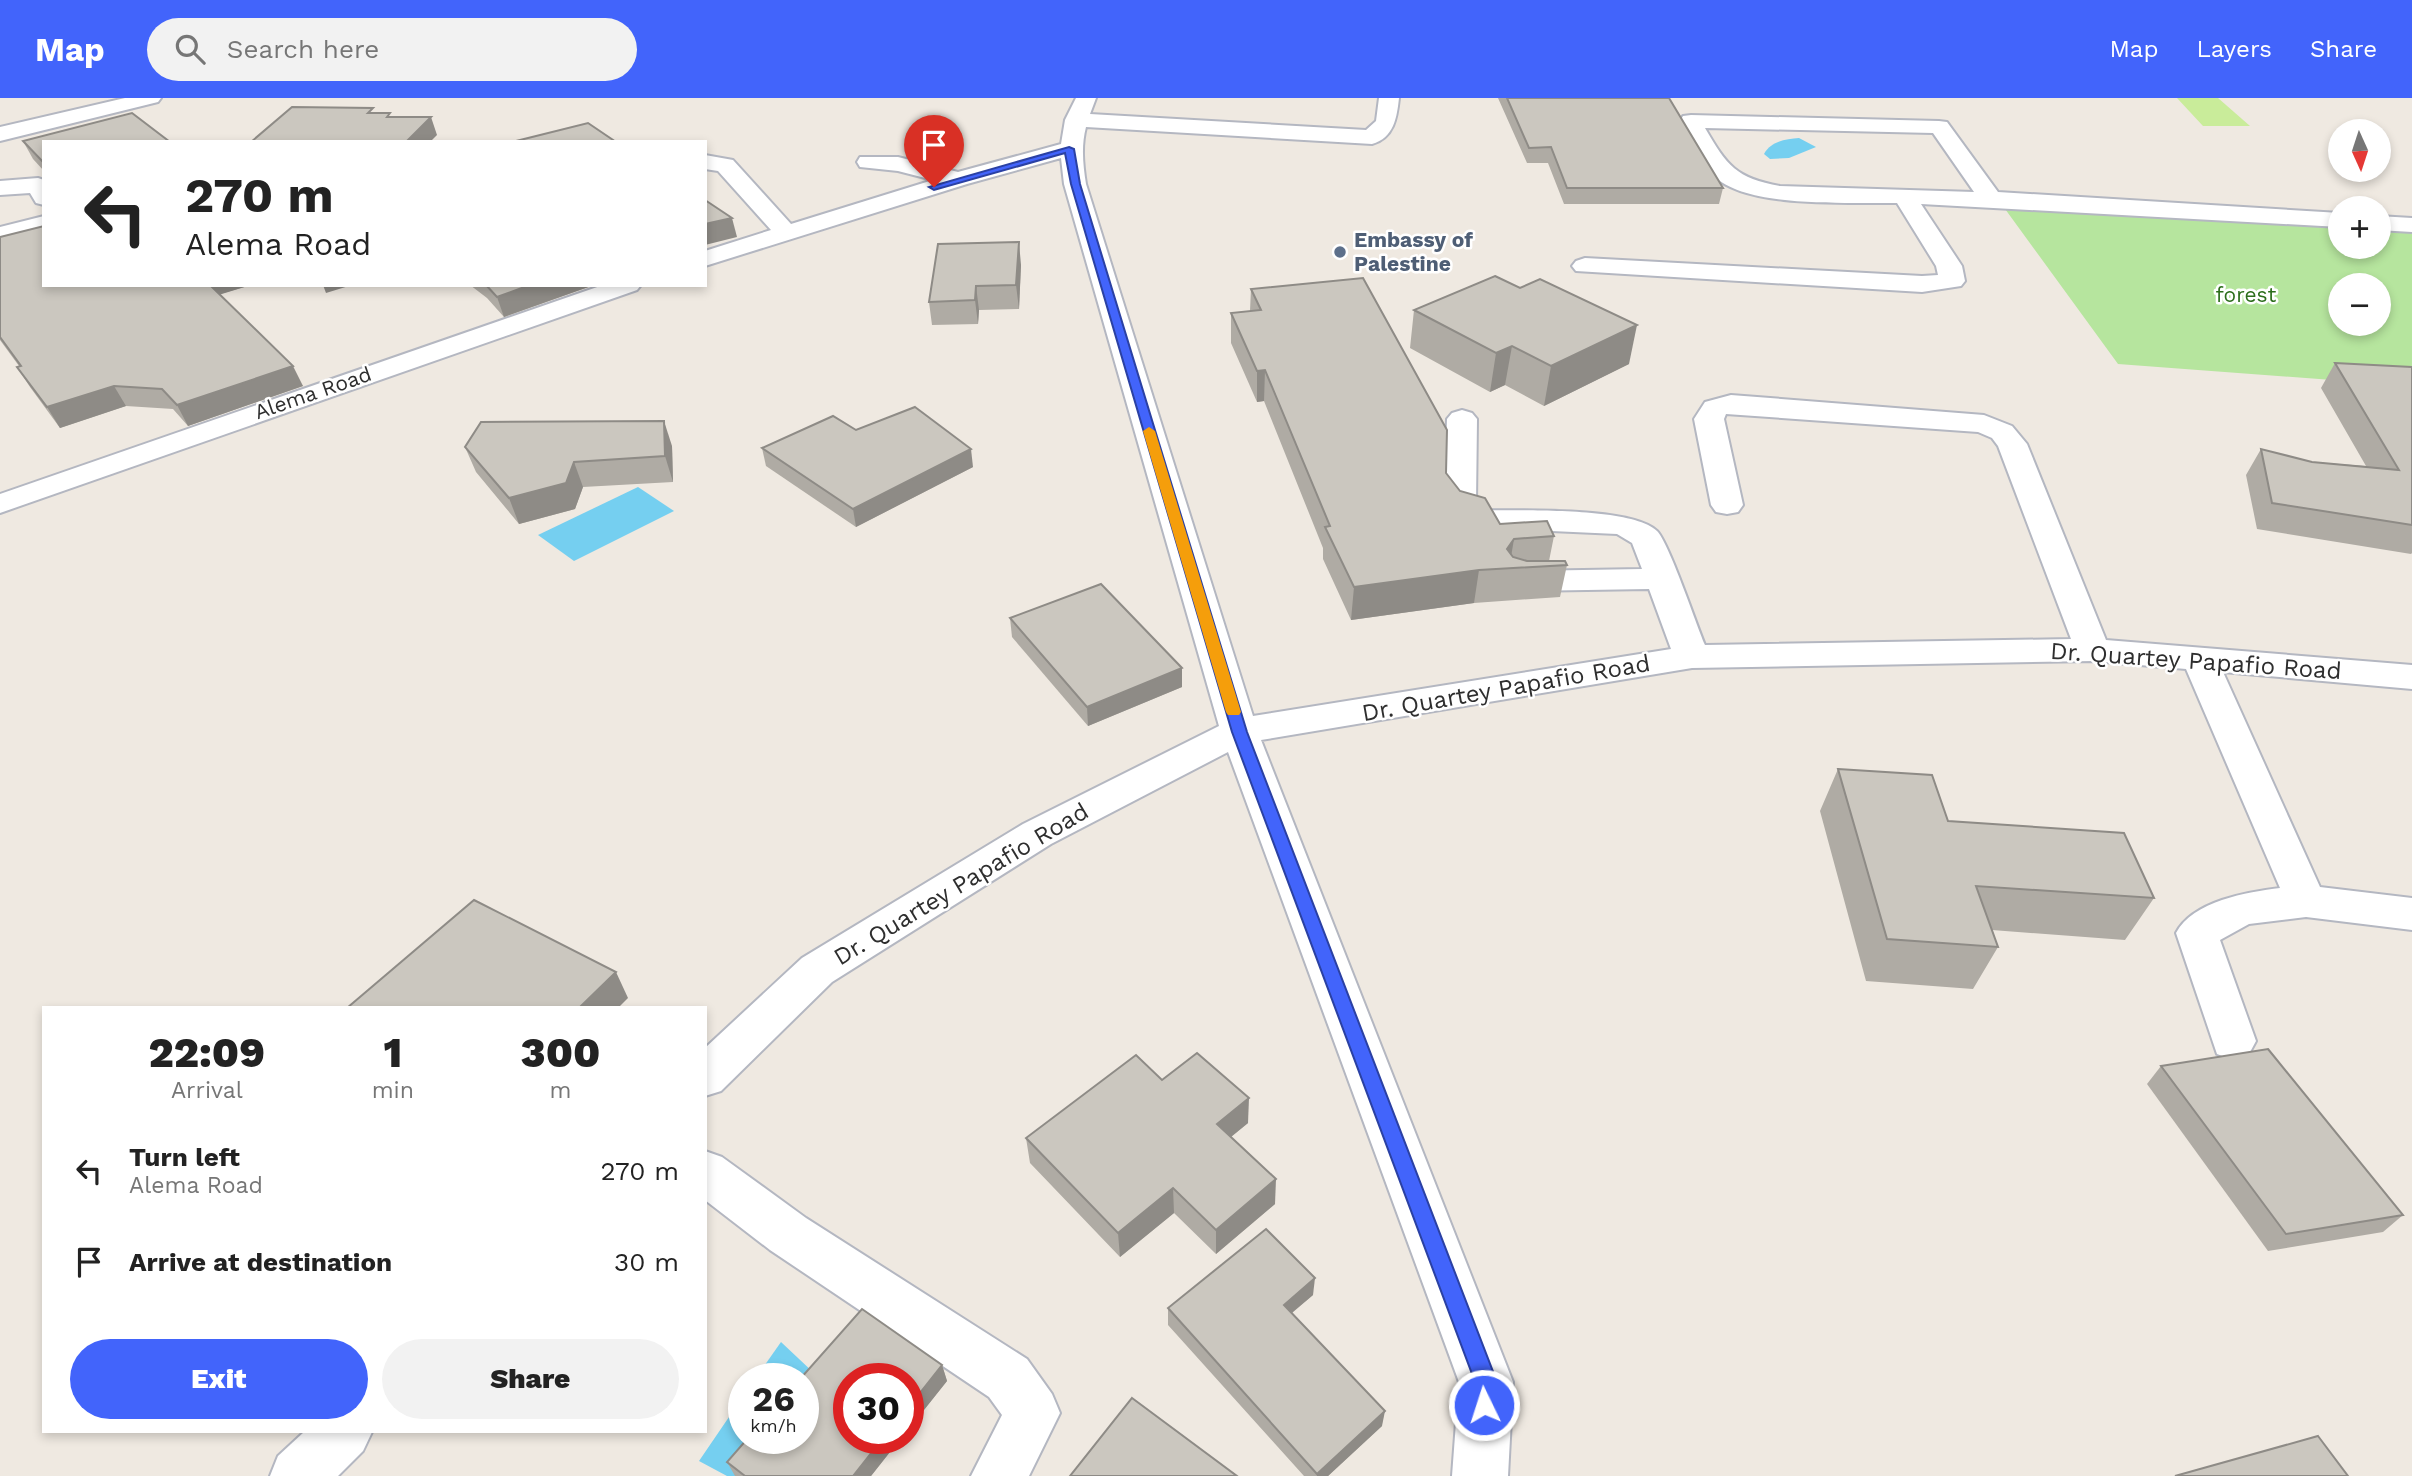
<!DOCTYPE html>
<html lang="en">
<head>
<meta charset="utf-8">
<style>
  :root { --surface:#fff; --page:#f2f2f2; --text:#222; --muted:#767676; --accent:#4264fb }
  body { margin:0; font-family:"Work Sans",sans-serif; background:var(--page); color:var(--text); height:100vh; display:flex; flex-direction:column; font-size:26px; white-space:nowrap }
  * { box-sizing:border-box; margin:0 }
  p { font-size:23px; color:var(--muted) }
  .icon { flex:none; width:38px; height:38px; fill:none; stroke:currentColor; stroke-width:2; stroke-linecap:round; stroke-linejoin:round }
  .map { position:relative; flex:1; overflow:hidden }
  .drawer { position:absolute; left:42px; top:908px; width:665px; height:427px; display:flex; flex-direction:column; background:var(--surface); border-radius:0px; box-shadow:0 4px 10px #0003 }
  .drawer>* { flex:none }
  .top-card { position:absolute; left:42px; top:42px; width:665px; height:147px; border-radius:0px; box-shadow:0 4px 10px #0003; background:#fff; color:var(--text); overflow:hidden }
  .needle { width:46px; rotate:177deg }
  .fabs { position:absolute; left:2328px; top:21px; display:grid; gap:14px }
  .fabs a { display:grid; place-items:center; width:63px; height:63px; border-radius:50%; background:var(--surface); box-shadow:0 4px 10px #0003; font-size:35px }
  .speed { position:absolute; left:728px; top:1265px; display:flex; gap:14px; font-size:35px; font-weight:700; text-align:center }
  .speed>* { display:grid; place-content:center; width:91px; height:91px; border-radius:50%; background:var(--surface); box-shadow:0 4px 10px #0003; line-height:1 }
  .speed small { font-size:18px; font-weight:400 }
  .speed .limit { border:10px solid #d22; background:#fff; color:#111 }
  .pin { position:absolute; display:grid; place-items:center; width:60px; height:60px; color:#fff; margin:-72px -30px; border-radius:50% 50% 50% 0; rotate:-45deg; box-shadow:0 0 7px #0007 }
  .pin .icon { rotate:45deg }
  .me { position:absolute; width:77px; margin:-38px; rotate:356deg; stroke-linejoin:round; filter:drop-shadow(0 0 5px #0008) }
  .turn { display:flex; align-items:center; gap:24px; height:147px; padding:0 28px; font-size:32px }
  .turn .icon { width:91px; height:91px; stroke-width:2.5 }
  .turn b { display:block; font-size:49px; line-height:60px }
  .eta { display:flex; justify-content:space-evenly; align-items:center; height:119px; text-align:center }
  .eta b { font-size:42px; font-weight:800; line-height:49px }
  .action { display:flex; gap:14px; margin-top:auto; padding:14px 28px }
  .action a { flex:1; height:80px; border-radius:42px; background:var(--accent); color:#fff; font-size:28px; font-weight:800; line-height:80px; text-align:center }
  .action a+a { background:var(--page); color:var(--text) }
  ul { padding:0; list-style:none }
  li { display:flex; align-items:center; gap:21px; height:91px; padding:0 28px }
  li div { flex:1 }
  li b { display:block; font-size:26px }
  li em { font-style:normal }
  header { display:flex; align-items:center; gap:42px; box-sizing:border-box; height:98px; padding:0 35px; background:var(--accent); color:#fff }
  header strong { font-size:33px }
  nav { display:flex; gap:38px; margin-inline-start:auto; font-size:24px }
  .search { width:490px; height:63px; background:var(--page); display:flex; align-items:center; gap:18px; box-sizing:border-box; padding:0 24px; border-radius:38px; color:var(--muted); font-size:26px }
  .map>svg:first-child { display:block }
</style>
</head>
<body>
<header>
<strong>Map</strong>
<div class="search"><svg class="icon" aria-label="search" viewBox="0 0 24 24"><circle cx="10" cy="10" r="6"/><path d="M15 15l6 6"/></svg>Search here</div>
<nav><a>Map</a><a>Layers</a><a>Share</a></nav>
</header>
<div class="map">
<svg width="2412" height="1378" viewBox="0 0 2412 1378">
  <rect width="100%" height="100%" fill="#efe9e1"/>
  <path fill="#b6e59e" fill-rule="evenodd" d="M2000 104 2340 125V149H2378V127L2412 129V288L2118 266ZM2340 187H2378V226H2340Z"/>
  <polygon fill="#c9ec9a" points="2177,0 2218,0 2250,28 2203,28"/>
  <g fill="#75cff0">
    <path d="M1799 40 1816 49 1789 60 1770 61 1764 56C1771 43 1786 41 1799 40Z"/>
    <polygon points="638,389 674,413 574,463 538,437"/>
    <polygon points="781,1244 815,1276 803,1281 755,1281"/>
    <polygon points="744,1297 744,1340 777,1341 755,1378 727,1378 699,1363"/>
  </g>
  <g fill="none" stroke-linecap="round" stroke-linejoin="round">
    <defs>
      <g id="minor">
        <polygon points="125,0 161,0 158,4 0,43 0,29"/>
        <path d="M1076 0H1096L1090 16 1366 32 1376 23 1379 0H1399C1397 19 1394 40 1372 46L1086 29C1081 48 1083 67 1086 86L1253 618 1671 551 1649 491 1521 493 1509 490 1504 483 1509 476 1521 473 1642 471 1632 445 1617 436 1482 430 1456 422 1444 405 1447 321 1452 315 1462 312 1472 315 1477 321 1476 405 1487 412C1523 413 1632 409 1657 433 1669 445 1696 526 1705 547L2071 541 1998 348 1992 340 1978 334 1726 316 1724 321 1743 407 1738 414 1727 416 1716 414 1711 407 1694 321 1705 304 1731 297 1984 317 2012 328 2027 346 2106 542 2412 567V591L2223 574 2320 789 2412 800V832L2306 819 2249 826 2220 842 2256 943 2249 956 2233 962 2217 956 2176 835C2193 803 2247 794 2280 790L2186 571 2093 563 1692 570 1261 642 1513 1284 1508 1378H1452L1459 1284 1228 654 1051 746 832 884 721 993 705 998V950L802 860 1023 726 1219 628 1064 86 1061 60 967 86 705 168V153L771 132 718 73 705 71V57L733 62 791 126 933 82 898 73 860 69 857 64 860 59H898L958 74 1061 46 1065 22Z"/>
        <path d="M1691 17 1939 23 1947 24 1998 94 2340 115V129L1921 106 1962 168 1965 183 1961 188 1922 194 1576 173 1572 168 1576 163 1585 160 1922 178 1938 177 1936 168 1897 105C1852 104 1747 111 1714 78 1699 63 1690 41 1680 23L1683 18ZM1705 30 1933 35 1974 94 1780 88C1736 80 1727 68 1705 30Z"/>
        <polygon points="38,80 44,82 44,107 36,105 30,95 0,97 0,83"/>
        <polygon points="44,118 44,132 0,143 0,129"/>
        <polygon points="2378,118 2412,120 2412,134 2378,132"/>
        <polygon points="603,187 641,187 637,192 0,415 0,396"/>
        <polygon points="705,1053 722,1059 806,1120 1027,1261 1052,1296 1060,1315 1029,1378 971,1378 1002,1317 989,1299 770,1152 705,1102"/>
        <polygon points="304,1334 372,1334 363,1353 338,1378 270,1378 278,1358"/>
      </g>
    </defs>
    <use href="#minor" stroke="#b4b7c1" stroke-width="4"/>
    <use href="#minor" fill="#fff" fill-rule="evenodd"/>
  </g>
  <g fill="#afaba4">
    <polygon points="1498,0 1669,0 1723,90 1719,106 1564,106 1548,65 1527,65"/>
    <polygon points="23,43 44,44 44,73 33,61"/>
    <polygon points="0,139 44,187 251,187 220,196 303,288 188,328 173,311 126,308 60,330 30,289 17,269 19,268 0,242"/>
    <polygon points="1021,167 1019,211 979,212 978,226 932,227 929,204"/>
    <polygon points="470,187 594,187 504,219 487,200"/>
    <polygon points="1251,191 1446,375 1460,393 1500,426 1554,438 1549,463 1567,467 1560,499 1474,505 1351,522 1323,461 1323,450 1264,303 1257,304 1231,245 1231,215 1250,213"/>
    <polygon points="1414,212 1629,266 1544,308 1505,287 1490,294 1410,250"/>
    <polygon points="2335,265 2412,269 2412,455 2411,456 2257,431 2246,377 2261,351 2312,364 2366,368 2321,290"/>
    <polygon points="856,332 973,369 856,429 766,368 762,350"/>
    <polygon points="672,348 673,384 583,389 575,411 519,426 476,374 465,349"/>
    <polygon points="1010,520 1182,570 1182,589 1088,628 1012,539"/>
    <polygon points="1838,671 1948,723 2154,800 2125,842 1992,832 1998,849 1973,891 1866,883 1820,713"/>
    <polygon points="2161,968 2403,1117 2383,1134 2268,1153 2147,986"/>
    <polygon points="1162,982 1248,1025 1231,1039 1275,1106 1216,1156 1174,1115 1120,1159 1030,1065 1026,1040"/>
    <polygon points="1313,1197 1292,1215 1382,1328 1328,1378 1304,1378 1168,1227 1168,1210"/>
    <polygon points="862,1211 942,1267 947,1283 908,1332 908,1281 849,1281 849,1340 901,1340 871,1378 735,1378 727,1364 748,1340 803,1340 803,1281 800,1281"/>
  </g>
  <g fill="#8e8b86">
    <polygon points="431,19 437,37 430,44 406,44"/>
    <polygon points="732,120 737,139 705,147 705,126"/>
    <polygon points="1019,144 1021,167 1019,211 1016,187"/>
    <polygon points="206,187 251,187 212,199"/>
    <polygon points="323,187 352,187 326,195"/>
    <polygon points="530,187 594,187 504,219 497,199"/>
    <polygon points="976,188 979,212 978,226 975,202"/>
    <polygon points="1637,227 1629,266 1544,308 1551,268"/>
    <polygon points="1512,248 1505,287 1490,294 1496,255"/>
    <polygon points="293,268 303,288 188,328 177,307"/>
    <polygon points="1265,272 1264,303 1257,304 1257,273"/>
    <polygon points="114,288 126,308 60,330 47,309"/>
    <polygon points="664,323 672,348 673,384 665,358"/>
    <polygon points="971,351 973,369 856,429 853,411"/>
    <polygon points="574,364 583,389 575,411 519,426 509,400"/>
    <polygon points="1514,441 1509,471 1507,451"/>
    <polygon points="1479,472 1474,505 1351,522 1354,489"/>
    <polygon points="1182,570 1182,589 1088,628 1087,609"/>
    <polygon points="616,874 628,900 618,910 579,910"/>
    <polygon points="1249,1000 1248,1025 1216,1051 1217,1026"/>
    <polygon points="1276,1081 1275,1106 1216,1156 1216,1132"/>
    <polygon points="1173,1090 1174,1115 1120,1159 1118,1135"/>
    <polygon points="1315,1180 1313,1197 1282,1223 1284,1207"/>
    <polygon points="942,1267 947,1283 908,1332 908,1310"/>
    <polygon points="1385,1313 1382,1328 1328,1378 1317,1378 1317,1376"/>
    <polygon points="883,1340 901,1340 871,1378 853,1378"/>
  </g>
  <g fill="#cbc7bf" stroke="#8e8b86" stroke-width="2">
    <polygon points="1507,0 1669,0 1723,90 1567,90 1551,49 1529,50"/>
    <polygon points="292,9 373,10 368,15 390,15 387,19 431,19 406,44 251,44"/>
    <polygon points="132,15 170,44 44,44 44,65 23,43"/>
    <polygon points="588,25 616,44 512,44"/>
    <polygon points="705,102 732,120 705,126"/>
    <polygon points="44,128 44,187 210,187 293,268 177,307 162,291 114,288 47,309 17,269 21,268 0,239 0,139"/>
    <polygon points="1019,144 1016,187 976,188 975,202 929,204 938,146"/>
    <polygon points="1495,178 1520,190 1540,181 1637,227 1551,268 1512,248 1496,255 1414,212"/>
    <polygon points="1363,180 1447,332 1446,375 1460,393 1485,400 1500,426 1547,423 1554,438 1514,441 1507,451 1513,459 1527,463 1565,463 1567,467 1479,472 1354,489 1325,429 1330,428 1265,272 1257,273 1231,215 1261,212 1251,191"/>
    <polygon points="486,187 530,187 497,199"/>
    <polygon points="2335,265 2412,269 2412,427 2272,405 2261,351 2312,364 2399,372"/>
    <polygon points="915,309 971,351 853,411 762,350 833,318 856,332"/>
    <polygon points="664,323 665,358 574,364 566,385 509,400 465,349 481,324"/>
    <polygon points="1101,486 1182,570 1087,609 1010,520"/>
    <polygon points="1838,671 1932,677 1948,723 2124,735 2154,800 1976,788 1998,849 1887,841"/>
    <polygon points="474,802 616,874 579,910 347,910"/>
    <polygon points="2268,951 2403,1117 2286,1136 2161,968"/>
    <polygon points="1197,955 1249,1000 1217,1026 1276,1081 1216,1132 1173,1090 1118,1135 1026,1040 1136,957 1162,982"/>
    <polygon points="1266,1131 1315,1180 1284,1207 1385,1313 1317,1376 1168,1210"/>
    <polygon points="862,1211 942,1267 908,1310 908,1281 849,1281 849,1340 883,1340 853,1378 745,1378 727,1364 748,1340 803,1340 803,1281 800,1281"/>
    <polygon points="1132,1300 1237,1378 1070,1378"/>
    <polygon points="2318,1338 2348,1378 2175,1378"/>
  </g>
  <polygon fill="#4264fb" stroke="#2b41a3" stroke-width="2" points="1069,49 1074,51 1080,86 1247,634 1497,1284 1496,1307 1492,1315 1484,1319 1476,1315 1473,1307 1475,1284 1232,634 1071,86 1065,55 934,92 929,89"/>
  <polygon fill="#f59e0b" points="1149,329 1155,333 1241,614 1239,617 1228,617 1226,614 1143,333"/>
  <circle fill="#5c6f8a" stroke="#fff" stroke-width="2.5" cx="1340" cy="154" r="7"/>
  <g text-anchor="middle" stroke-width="5" stroke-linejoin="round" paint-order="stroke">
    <g font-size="21" font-weight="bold" fill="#4e5e75" stroke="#fff" text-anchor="start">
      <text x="1354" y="149">Embassy of<tspan x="1354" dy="24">Palestine</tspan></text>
    </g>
    <g font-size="21" fill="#2c6e1b" stroke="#fff">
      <text x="2246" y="204">forest</text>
    </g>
    <g font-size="21" fill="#2e2e2e" stroke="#fff">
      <text transform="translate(313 295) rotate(-19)" y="7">Alema Road</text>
    </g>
    <g font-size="24" fill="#2e2e2e" stroke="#fff">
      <text transform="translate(2196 563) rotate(4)" y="8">Dr. Quartey Papafio Road</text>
      <text transform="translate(1506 590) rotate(-10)" y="8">Dr. Quartey Papafio Road</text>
      <text transform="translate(961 786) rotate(-31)" y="8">Dr. Quartey Papafio Road</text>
    </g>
  </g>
</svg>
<div class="fabs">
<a><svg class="needle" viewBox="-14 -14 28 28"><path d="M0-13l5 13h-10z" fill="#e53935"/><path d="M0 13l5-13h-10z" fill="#767676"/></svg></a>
<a>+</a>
<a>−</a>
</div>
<div class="speed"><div>26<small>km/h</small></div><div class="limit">30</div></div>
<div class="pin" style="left:934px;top:89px;background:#d93025"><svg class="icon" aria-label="arrive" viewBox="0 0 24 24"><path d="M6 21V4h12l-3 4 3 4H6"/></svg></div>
<svg class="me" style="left:1484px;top:1307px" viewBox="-20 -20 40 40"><circle r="17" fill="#4264fb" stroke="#fff" stroke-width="3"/><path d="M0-11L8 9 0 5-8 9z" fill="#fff"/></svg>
<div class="top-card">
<div class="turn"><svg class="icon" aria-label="left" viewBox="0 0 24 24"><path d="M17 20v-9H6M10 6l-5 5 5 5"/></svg><div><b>270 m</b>Alema Road</div></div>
</div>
<section class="drawer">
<div class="eta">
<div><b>22:09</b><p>Arrival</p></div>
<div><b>1</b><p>min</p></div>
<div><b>300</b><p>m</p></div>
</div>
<ul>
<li><svg class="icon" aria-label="left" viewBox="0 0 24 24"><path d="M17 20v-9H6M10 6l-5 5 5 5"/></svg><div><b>Turn left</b><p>Alema Road</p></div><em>270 m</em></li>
<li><svg class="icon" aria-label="arrive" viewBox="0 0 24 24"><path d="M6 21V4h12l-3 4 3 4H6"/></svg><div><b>Arrive at destination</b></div><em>30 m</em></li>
</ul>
<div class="action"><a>Exit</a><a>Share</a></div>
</section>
</div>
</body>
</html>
